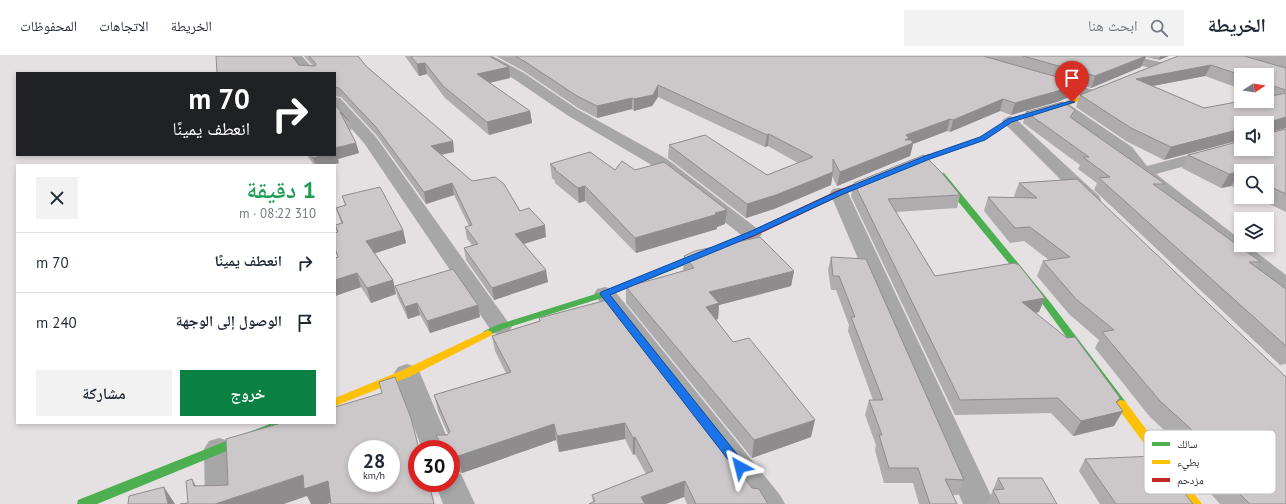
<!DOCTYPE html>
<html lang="ar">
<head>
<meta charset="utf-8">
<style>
  :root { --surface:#fff; --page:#f2f2f3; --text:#1f2937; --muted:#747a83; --line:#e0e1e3; --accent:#0b8043 }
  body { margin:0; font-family:"PT Sans","Noto Naskh Arabic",sans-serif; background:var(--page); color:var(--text); direction:rtl; height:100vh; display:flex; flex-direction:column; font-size:15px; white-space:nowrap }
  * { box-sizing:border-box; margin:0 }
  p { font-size:13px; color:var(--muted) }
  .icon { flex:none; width:22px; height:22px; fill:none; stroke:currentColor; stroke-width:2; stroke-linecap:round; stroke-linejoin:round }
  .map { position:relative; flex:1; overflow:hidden; direction:ltr }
  .details { position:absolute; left:16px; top:108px; width:320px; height:260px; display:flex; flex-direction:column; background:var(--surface); border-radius:0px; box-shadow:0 2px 6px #0003; direction:rtl }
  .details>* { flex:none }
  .guide { position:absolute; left:16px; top:16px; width:320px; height:84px; border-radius:0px; box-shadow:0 2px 6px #0003; direction:rtl; background:#202124; color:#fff; overflow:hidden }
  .needle { width:26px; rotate:78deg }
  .buttons { position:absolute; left:1234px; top:12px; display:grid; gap:8px }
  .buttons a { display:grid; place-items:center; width:40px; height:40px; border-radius:0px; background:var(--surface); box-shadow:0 2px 6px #0003; font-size:20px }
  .speed { position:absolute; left:348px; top:384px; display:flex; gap:8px; font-size:20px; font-weight:700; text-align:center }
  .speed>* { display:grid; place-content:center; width:52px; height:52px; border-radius:50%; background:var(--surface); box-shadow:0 2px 6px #0003; line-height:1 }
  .speed small { font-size:10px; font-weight:400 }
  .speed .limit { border:6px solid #d22; background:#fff; color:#111 }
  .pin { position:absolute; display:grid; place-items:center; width:34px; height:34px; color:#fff; margin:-41px -17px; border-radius:50% 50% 50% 0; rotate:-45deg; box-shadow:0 0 4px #0007 }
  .pin .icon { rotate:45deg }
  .me { position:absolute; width:44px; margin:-22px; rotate:322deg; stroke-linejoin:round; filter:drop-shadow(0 0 3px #0008) }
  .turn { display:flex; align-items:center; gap:14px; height:84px; padding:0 20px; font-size:18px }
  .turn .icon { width:52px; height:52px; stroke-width:2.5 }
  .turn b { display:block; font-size:28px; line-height:34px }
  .round { display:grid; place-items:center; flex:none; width:42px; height:42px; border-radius:0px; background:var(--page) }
  .overview { display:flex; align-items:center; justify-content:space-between; height:68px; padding:0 20px }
  h1 { font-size:24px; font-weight:600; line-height:30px; color:#1e9e55 }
  .action { display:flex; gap:8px; margin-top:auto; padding:8px 20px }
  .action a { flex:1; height:46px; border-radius:0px; background:var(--accent); color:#fff; font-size:16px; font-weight:600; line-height:46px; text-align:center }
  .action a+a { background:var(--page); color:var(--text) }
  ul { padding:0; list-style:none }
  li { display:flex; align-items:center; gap:12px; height:60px; padding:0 20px; border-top:1px solid var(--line) }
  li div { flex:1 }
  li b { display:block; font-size:15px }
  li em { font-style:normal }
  header { display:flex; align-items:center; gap:24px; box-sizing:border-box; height:56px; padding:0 20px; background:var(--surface); border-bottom:1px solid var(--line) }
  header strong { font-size:19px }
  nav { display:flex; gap:22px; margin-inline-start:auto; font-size:14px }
  .search { width:280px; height:36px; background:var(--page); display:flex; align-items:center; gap:10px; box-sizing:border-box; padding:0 14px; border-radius:0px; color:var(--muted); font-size:15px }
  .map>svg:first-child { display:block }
</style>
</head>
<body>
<header>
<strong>الخريطة</strong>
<div class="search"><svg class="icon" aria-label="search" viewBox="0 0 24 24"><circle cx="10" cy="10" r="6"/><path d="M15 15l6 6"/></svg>ابحث هنا</div>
<nav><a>الخريطة</a><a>الاتجاهات</a><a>المحفوظات</a></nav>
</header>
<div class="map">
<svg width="1286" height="448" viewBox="0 0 1286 448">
  <rect width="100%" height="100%" fill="#e5e0e2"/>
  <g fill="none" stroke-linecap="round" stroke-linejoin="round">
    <g fill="#a7a7a7" fill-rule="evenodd">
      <polygon points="289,0 302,0 317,17 303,17"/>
      <polygon points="478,0 493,0 524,17 577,53 667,103 759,174 762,178 759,182 752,184 745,182 655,111 567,59 514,23 480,3"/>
      <polygon points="1112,0 1134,0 1164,7 1165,10 1164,13 1159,14 1114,3"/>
      <polygon points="1047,20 1097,35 1099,38 1097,41 1092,42 1042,27 1040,24 1042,21"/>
      <polygon points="335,41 340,42 376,81 508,266 512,271 508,276 500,279 492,276 364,87 335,54"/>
      <polygon points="1062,46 1067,47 1132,91 1147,110 1241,85 1241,93 1247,93 1156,118 1241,184 1241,189 1247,189 1286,219 1286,237 1278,235 1137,120 1120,99 1057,53 1055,50 1057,47"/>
      <polygon points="1010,60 1015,62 1099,140 1101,144 1099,148 1092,150 1085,148 1002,65 1005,62"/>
      <polygon points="839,132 845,133 848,137 995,448 963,448 830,137 833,133"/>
      <polygon points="605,231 613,233 780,439 785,448 751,448 594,238 597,233"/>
      <polygon points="407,308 416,311 420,317 452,393 451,394 422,393 394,317 398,311"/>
      <polygon points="219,382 229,385 234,393 237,448 205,448 204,393 209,385"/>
      <polygon points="451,415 461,418 475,448 443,448 435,427 451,427"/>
    </g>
    <g fill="#4caf50" fill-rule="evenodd">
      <polygon points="938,117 944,117 1050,246 1125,345 1127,348 1125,351 1121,352 1117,351 1044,250 938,121"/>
      <polygon points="684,203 688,206 687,208 608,240 503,273 488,280 483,277 484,275 497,269 602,236"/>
      <polygon points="272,367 290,367 288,370 97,448 77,448 78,444"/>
    </g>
    <g fill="#ffc107" fill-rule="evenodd">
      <polygon points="1106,30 1109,32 1108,33 1064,51 1012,66 985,83 931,101 927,101 926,100 981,81 1008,64 1060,49"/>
      <polygon points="488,274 493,277 492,279 411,320 335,350 335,342 403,314"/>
      <polygon points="1121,344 1125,345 1202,448 1189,448 1117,351 1115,348 1117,345"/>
    </g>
    <polygon fill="#c62828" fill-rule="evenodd" points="929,98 931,99 931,101 842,139 755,180 687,208 684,209 680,206 681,204 749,176 836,135"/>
  </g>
  <g fill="#afacae" fill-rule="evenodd">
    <polygon points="304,0 358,0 366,10 453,85 454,96 441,99 472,125 520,155 546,181 524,188 548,226 494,244 466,204 464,192 472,189 467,183 465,171 469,170 454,139 426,148 377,80 341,41 335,40 335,17 299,9 312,9"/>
    <polygon points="405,0 489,0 509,11 510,22 490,27 530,55 532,67 489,79 445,42 427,18 419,20"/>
    <polygon points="496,0 1169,0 1159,4 1146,1 1141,11 1091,32 1078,28 1074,39 1057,46 1011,59 1000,55 950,76 947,75 913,88 910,100 837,130 832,120 831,129 774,153 746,162 668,102 669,89 767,119 798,107 768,90 765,91 658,41 652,50 634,55 632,53 597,62 578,52 525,16"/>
    <path d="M1178 0H1286V72L1273 75V76L1286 73V156L1255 141H1267V115H1241V134L1231 130 1221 132 1182 112 1188 99 1267 93V67H1241L1164 104 1126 85 1076 51 1080 39ZM1241 19H1267V45L1204 52 1153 30 1205 20 1241 33Z"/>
    <polygon points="335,49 349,65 352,75 348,72 356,87 359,97 338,103 339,107 331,109 314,109 307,99 335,99"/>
    <polygon points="1075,54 1072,62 1165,128 1162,134 1261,206 1257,212 1286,233 1286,308 1280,309 1094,134 1097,127 1078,113 1080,109 1023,67 1026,56"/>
    <polygon points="550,108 615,114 635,114 725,168 717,171 717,173 636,197 585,145 579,147 555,127 555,125 552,122"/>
    <polygon points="1077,123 1286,448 1220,448 1210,437 1215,430 1204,418 1207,414 1150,361 1095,292 1099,284 1069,258 1037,220 1043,205 1049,204 1024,185 1010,187 984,155 988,141 1016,142 1014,140 1019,127"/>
    <polygon points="854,127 960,139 957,152 896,156 935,220 1039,256 1035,257 1120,342 1117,347 1114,370 1073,380 1051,357 955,359 851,140"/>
    <polygon points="342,140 403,174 406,187 375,197 393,224 396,238 371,247 361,231 335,240 335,202 338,201 335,194 335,177 337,177 335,169 341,167 336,152 345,150"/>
    <polygon points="684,200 794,215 791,230 719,249 718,263 716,264 733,286 811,381 752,402 626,247 626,231 683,215"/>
    <polygon points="831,201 964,424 958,439 953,439 957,448 919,448 913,427 884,427 875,394 876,389 865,359 869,344 873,344 848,275 849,269 836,234 831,234 828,214"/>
    <polygon points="395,230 478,249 480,261 430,277 420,259 408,263 398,242"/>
    <polygon points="539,262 752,432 768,448 687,448 684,441 593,446 592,439 646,418 635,398 633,399 625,383 559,396 556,384 462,417 451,414 451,393 440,393 436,379 447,379 448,378 438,355 434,339 506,317 495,295 492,280 539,265"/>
    <polygon points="1085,403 1193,448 1100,448 1079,415"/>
    <polygon points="998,422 1057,448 987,448"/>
  </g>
  <g fill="#8f8c8d">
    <polygon points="1146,0 1141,11 1091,32 1095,20"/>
    <polygon points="1160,0 1169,0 1159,4"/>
    <polygon points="425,7 427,18 419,20 417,8"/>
    <polygon points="1211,9 1205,20 1131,34 1136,23"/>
    <polygon points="509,11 510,22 479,29 477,18"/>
    <polygon points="1078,27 1074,39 1057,46 1011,59 1015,47"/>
    <polygon points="658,29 658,41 652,50 634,55 634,43"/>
    <polygon points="632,42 632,53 597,62 597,50"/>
    <polygon points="1003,43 1000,55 950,76 953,64"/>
    <polygon points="530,55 532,67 489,79 487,66"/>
    <polygon points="1286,61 1286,72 1267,77 1273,65"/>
    <polygon points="950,63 947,75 913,88 910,100 837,130 840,116 906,79"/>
    <polygon points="1241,73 1241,84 1164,104 1171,91"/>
    <polygon points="769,78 768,90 765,91 767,79"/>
    <polygon points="453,85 454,96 433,100 431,90"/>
    <polygon points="356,87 359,97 338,103 339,107 331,109 316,109 313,102 325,99 335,99 335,92"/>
    <polygon points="833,116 831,129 774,153 746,162 747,148"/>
    <polygon points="1239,116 1231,130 1221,132 1229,118"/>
    <polygon points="452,127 454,139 426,148 424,136"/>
    <polygon points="585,130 585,145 579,147 578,132"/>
    <polygon points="727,154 725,168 717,171 717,173 636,197 635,182"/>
    <polygon points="545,169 546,181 517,190 515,178"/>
    <polygon points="403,174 406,187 370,199 366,185"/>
    <polygon points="546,214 548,226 494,244 492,232"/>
    <polygon points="794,215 791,230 719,249 718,263 705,267 706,251 709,236"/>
    <polygon points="357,217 361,231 335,240 335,224"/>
    <polygon points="393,224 396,238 371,247 367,232"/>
    <polygon points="1045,242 1039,256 1016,260 1022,246"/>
    <polygon points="417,247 420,259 408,263 405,251"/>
    <polygon points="478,249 480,261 430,277 427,265"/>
    <polygon points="1120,342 1111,357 1123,355 1114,370 1073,380 1081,365 1116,346"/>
    <polygon points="815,364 811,381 752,402 754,384"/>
    <polygon points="625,367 625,383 559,396 557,380"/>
    <polygon points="554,368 556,384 462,417 458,400"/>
    <polygon points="635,381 635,398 633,399 633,382"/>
    <polygon points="303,419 328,425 336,445 327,448 311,448 307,440 284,448 215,448"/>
    <polygon points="192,423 203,443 194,430"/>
    <polygon points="685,425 684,441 666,448 641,448 641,441"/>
    <polygon points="164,431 175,448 168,448"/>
  </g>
  <g fill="#ccc8ca" stroke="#8f8c8d" fill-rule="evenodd">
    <polygon points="216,0 292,0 299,9 315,10 316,8 309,0 358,0 366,10 453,85 431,90 472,125 495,121 504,128 520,155 529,152 545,169 515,178 546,214 492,232 464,192 478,188 465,171 472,169 452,127 424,136 375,70 339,32 335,31 335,17 217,17"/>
    <polygon points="411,0 489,0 509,11 477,18 530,55 487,66 443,30 425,7 417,8"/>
    <polygon points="515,0 983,0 1078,27 1061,34 1015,47 1003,43 953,64 950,63 906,79 909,82 905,84 911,84 913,87 840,116 833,103 833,116 776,139 747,148 669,89 705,79 767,119 813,101 769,78 767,79 658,29 653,39 634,43 632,42 597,50 577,40 524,5"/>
    <polygon points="1023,0 1146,0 1095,20"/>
    <polygon points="1178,0 1244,0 1286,12 1286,34 1267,28 1267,19 1241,19 1211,9 1136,23 1204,52 1242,45 1267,45 1267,41 1286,37 1286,61 1273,65 1273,76 1286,73 1286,138 1267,129 1267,115 1241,115 1241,117 1239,116 1229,118 1188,99 1241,85 1241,93 1267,93 1267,67 1241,67 1241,73 1171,91 1131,72 1080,39"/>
    <polygon points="1063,46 1075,54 1070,61 1165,128 1153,128 1261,206 1249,206 1286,233 1286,290 1099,122 1110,121 1083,101 1089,101 1026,56"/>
    <polygon points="335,49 349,65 340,56 356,87 335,92"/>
    <polygon points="590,96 615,114 622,105 635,114 664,106 727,154 715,157 718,158 635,182 585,130 578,132 554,113 556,113 550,108"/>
    <polygon points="311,99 325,99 313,102"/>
    <polygon points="924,99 942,117 960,139 888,143 935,220 1014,207 1019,209 1045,242 1022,246 1067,282 1075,281 1120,342 1116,346 1123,355 1081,365 1058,342 960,344 854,127"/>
    <polygon points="1077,123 1286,321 1286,448 1250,448 1222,420 1233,419 1216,402 1222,401 1160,345 1102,276 1114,274 1076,243 1043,205 1070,201 1030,171 1015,172 988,141 1037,142 1019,127"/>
    <polygon points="380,131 403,174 366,185 393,224 367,232 357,217 335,224 335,202 338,201 335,192 335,177 338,176 335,169 343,167 336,152 346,149 342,140"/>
    <polygon points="760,181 794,215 709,236 719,247 706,251 733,286 749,282 815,364 754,384 626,231 694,212 684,200 695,195"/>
    <polygon points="831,201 866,203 964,424 945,423 957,448 930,448 918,412 889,412 879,379 882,379 869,344 883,344 851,261 855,261 839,220 833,220"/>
    <polygon points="453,213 478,249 427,265 417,247 405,251 395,230"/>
    <polygon points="607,244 752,432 759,433 768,448 696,448 685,425 641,441 645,448 589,448 595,445 592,439 653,415 635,381 633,382 625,367 557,380 554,368 458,400 451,398 451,393 443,393 436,379 447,379 450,376 434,339 511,316 492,280 540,265 539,262"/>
    <path d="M395 321 411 362 419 393H417V427H429L434 448H331L328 425 304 433 303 419 215 448H180L188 447 186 425 192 423 194 430 228 429 226 383 281 367H335V351L382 337 379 326ZM357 393H391V427H357Z"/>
    <polygon points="1155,400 1193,448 1116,448 1085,403"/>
    <polygon points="998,422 1042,422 1057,448 1000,448 993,434 1004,433"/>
    <polygon points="164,431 168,448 128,448 129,440"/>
  </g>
  <polygon fill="#1a73e8" stroke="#114b97" points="1070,45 1075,46 1012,66 985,84 930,103 841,139 755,179 610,239 744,407 746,411 744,414 740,416 736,414 600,238 601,236 749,176 836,136 925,100 980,81 1008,63"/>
  <rect x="1144" y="374" width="132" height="64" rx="6" fill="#fff" stroke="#bfbebf" stroke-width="1"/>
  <rect x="1152" y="386" width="18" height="4" fill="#4caf50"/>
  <rect x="1152" y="404" width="18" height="4" fill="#ffc107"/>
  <rect x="1152" y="422" width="18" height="4" fill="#c62828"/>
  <g font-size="11" fill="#2b2729">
    <text x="1177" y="392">سالك</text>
    <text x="1177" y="410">بطيء</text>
    <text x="1177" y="428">مزدحم</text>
  </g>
</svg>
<div class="buttons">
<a><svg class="needle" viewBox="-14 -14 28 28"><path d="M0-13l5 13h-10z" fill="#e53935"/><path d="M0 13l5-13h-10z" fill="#747a83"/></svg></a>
<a><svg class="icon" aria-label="sound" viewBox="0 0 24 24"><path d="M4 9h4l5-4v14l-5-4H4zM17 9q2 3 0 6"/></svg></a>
<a><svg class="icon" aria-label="search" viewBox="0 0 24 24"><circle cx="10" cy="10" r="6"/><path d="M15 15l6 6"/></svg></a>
<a><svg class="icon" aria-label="layers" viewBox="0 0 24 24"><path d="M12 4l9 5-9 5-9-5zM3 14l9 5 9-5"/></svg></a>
</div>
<div class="speed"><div>28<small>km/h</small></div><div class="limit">30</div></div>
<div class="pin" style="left:1072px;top:46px;background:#d93025"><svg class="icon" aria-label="arrive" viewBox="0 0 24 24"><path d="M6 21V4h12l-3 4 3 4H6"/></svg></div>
<svg class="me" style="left:740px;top:411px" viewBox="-20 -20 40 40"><path d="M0-17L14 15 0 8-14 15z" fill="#1a73e8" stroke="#fff" stroke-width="4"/></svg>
<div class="guide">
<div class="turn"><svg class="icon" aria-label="right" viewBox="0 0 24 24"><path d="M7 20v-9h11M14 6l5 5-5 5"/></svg><div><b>70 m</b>انعطف يمينًا</div></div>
</div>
<section class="details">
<div class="overview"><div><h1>1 دقيقة</h1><p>310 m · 08:22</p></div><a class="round"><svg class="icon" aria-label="close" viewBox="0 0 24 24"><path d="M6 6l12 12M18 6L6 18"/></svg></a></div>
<ul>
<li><svg class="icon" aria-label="right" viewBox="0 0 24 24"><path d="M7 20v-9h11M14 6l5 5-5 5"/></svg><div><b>انعطف يمينًا</b></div><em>70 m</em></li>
<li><svg class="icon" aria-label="arrive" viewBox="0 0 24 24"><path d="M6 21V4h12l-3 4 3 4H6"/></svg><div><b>الوصول إلى الوجهة</b></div><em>240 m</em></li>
</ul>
<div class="action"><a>خروج</a><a>مشاركة</a></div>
</section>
</div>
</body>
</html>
